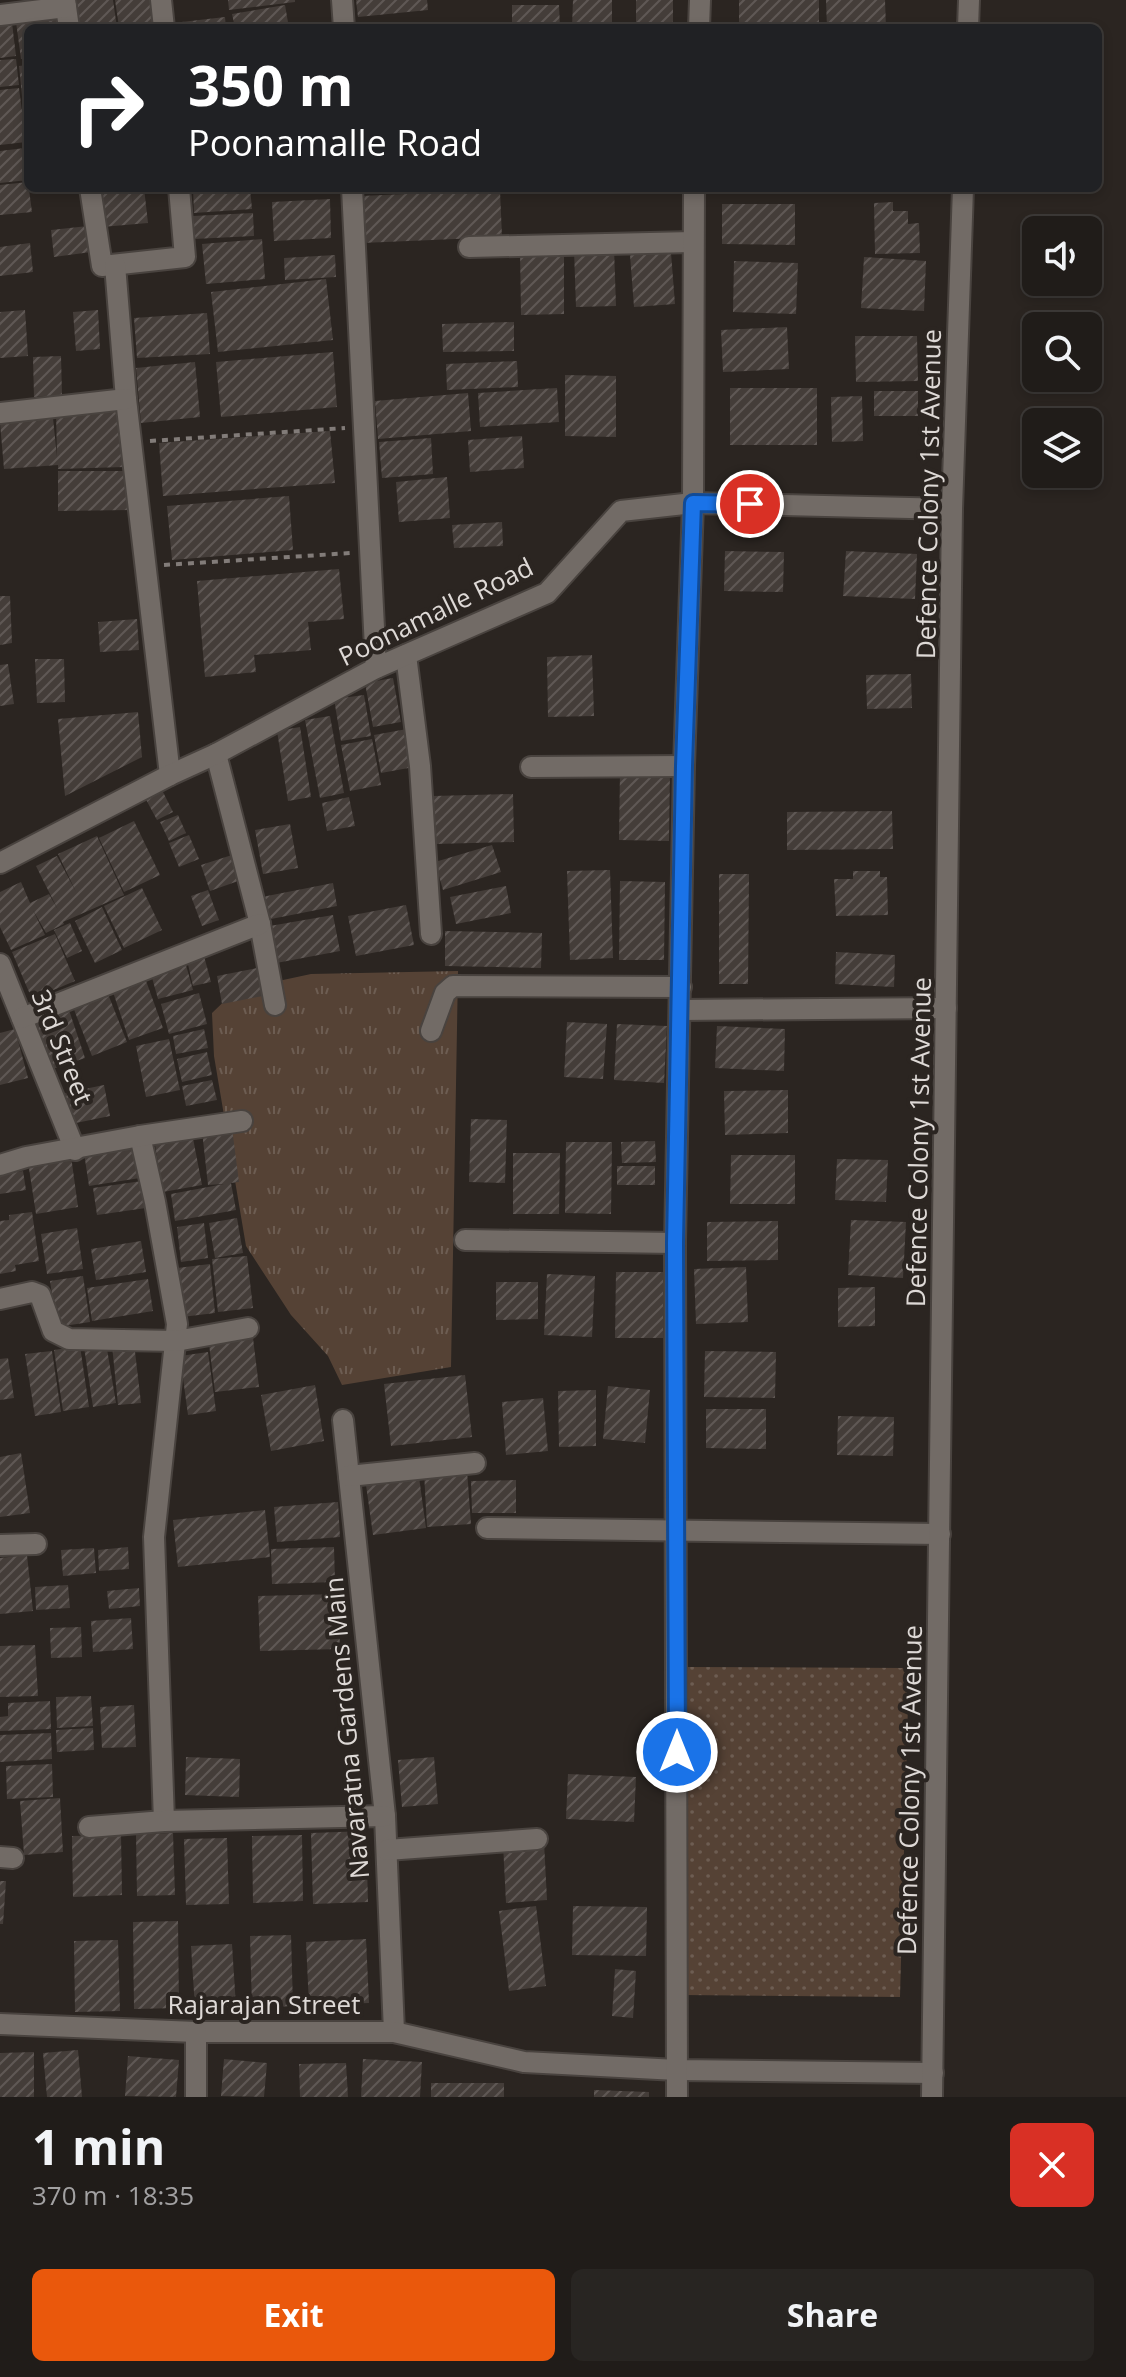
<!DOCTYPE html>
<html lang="en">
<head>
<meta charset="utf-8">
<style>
  :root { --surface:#201c19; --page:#282522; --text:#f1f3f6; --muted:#a2a1a2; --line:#3d3a38; --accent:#ea580c }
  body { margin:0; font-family:"Open Sans",sans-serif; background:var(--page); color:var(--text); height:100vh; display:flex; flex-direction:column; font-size:30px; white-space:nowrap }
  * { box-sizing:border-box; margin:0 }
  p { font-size:26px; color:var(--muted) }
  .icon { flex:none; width:44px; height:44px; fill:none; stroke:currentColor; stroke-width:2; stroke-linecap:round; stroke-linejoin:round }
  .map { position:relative; height:2097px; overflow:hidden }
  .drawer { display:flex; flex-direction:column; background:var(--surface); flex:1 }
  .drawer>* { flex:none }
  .top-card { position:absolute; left:24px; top:24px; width:1078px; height:168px; border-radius:12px; box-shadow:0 4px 12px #0003,0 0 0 2px var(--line); background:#202124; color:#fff; overflow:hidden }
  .buttons { position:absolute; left:1022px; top:216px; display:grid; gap:16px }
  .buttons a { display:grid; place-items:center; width:80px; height:80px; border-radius:12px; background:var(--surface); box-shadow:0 4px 12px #0003,0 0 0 2px var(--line); font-size:40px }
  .pin { position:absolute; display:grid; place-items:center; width:68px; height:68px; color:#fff; margin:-34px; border:4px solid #fff; border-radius:50%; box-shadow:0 2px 8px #0007 }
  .me { position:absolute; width:88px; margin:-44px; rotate:0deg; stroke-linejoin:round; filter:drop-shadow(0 0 6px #0008) }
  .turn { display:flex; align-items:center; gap:28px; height:168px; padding:0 32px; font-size:36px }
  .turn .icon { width:104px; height:104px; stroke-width:2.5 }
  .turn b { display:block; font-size:56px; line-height:68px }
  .round { display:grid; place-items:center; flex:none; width:84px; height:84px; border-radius:12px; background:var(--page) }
  .overview { display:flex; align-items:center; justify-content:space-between; height:136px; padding:0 32px }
  h1 { font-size:48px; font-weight:700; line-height:60px }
  .button { display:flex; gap:16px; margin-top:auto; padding:16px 32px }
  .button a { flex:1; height:92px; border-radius:12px; background:var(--accent); color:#fff; font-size:32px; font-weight:700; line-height:92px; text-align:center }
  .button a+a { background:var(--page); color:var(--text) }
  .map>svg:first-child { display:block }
</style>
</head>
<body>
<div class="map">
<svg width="1126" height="2097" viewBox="0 0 1126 2097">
  <defs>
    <pattern id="grass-tufts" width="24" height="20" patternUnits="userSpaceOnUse" patternTransform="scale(2)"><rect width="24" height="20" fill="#554235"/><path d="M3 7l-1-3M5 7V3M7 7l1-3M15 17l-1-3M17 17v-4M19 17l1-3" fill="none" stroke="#6d5d52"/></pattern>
    <pattern id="park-dots" width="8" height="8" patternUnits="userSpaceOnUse" patternTransform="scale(2)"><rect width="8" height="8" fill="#554235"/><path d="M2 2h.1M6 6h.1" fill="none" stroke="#6d5d52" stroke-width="1.8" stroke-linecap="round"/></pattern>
    <pattern id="building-hatch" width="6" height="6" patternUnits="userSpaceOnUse" patternTransform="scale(2)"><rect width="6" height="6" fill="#443d39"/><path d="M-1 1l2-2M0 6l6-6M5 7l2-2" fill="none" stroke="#5f5855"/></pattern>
  </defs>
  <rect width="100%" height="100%" fill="#2b2521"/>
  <polygon fill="url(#grass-tufts)" points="458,971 451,1367 342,1385 328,1356 291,1315 246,1246 214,1056 212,1013 236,990 311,974"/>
  <polygon fill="url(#park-dots)" points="685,1667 909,1668 900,1997 683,1995"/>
  <g fill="url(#building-hatch)">
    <polygon points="75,0 113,0 117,28 78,28"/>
    <polygon points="115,0 152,0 155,22 119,27"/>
    <polygon points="228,0 295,0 295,2 229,10"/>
    <polygon points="356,0 427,0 428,10 358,17"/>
    <polygon points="573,0 612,0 612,28 572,28"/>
    <rect x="636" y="0" width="37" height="28"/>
    <rect x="739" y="0" width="80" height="28"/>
    <polygon points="826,0 885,0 886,28 827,28"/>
    <polygon points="285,5 289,28 235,28 232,14"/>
    <polygon points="512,5 559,5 560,28 512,28"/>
    <polygon points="60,17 61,28 28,28 28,59 21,59 16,22"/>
    <polygon points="225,17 226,28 174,28 173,23"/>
    <polygon points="12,23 16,56 0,58 0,25"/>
    <polygon points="16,59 19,85 0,87 0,60"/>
    <polygon points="28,65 28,95 22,96 19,66"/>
    <polygon points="19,88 26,142 0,145 0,90"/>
    <polygon points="25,148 28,180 0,183 0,151"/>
    <polygon points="28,182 32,212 0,215 0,185"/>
    <polygon points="98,188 144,188 148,223 102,227"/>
    <polygon points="193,188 250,188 252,209 194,213"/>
    <polygon points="306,188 341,188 341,190 306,194"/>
    <polygon points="500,190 502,237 362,243 360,196"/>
    <polygon points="330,199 331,238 274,241 272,202"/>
    <polygon points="893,202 893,211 908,211 908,224 919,223 920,253 875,254 874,203"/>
    <polygon points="722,204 795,204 795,245 722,244"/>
    <polygon points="253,213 254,236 194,239 193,216"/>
    <polygon points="88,226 91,252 54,257 51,230"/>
    <polygon points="262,239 265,279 206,284 202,244"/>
    <polygon points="30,243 33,272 0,276 0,247"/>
    <polygon points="614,248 616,306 576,307 574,250"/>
    <polygon points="564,250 564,314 521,315 520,251"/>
    <polygon points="671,253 675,304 634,307 630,255"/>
    <polygon points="335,255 336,277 285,280 284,258"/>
    <polygon points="864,257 926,261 924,311 861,308"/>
    <polygon points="734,261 798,263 796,314 733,312"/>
    <polygon points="326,279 333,340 218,352 211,292"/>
    <polygon points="25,310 28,356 0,358 0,312"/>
    <polygon points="98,310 100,349 76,351 73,312"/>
    <polygon points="207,313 210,354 137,358 134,318"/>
    <polygon points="514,322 514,351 443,352 442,324"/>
    <polygon points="787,327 789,369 723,372 721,330"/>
    <polygon points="855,336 917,336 918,381 856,382"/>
    <polygon points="333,352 337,407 221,417 216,362"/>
    <polygon points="61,356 62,395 34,397 33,357"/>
    <polygon points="517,361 518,387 447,390 446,364"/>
    <polygon points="195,362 200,417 141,423 136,368"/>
    <polygon points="565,375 616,376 616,437 565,436"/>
    <polygon points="557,388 559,422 480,427 478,393"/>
    <rect x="730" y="388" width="87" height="57"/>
    <rect x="874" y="391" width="44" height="25"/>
    <polygon points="468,393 471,431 378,439 375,401"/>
    <polygon points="862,396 863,441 832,442 831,397"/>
    <polygon points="122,409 124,467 58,469 58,465 4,469 0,423 53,418 57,457 56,412"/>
    <polygon points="330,431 335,483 163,496 159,443"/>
    <polygon points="522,436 524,468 470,472 468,440"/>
    <polygon points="431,438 433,474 382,478 379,442"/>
    <polygon points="58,471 130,471 131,510 58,511"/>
    <polygon points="447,477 450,518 399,522 396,482"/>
    <polygon points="289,496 293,550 172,560 167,506"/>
    <polygon points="502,522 503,546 454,548 452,525"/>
    <polygon points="725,551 784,552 783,592 724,591"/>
    <polygon points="846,551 917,554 915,599 843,596"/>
    <polygon points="339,569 344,619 308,622 311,650 254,655 256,672 205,677 197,581"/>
    <polygon points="0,596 10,596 12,643 0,645"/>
    <polygon points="137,619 139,650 100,652 98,622"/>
    <polygon points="592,655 594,716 548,717 547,657"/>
    <polygon points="35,659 64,659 65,702 37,703"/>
    <polygon points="8,664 14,704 0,706 0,665"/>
    <polygon points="911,674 912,708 867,709 866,675"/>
    <polygon points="393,678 401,722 373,727 365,683"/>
    <polygon points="364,695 371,736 341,741 334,699"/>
    <polygon points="138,712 142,757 65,796 58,719"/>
    <polygon points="330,716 344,793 320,798 305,720"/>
    <polygon points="300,727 311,797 288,801 277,731"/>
    <polygon points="407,729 414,767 381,773 374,735"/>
    <polygon points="372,739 381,785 350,791 341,745"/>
    <polygon points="620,769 670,770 669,841 619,840"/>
    <polygon points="160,786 173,812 157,820 143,794"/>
    <polygon points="513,794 514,842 435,844 433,796"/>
    <polygon points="349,797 355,826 327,831 322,803"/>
    <polygon points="892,811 893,849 787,850 787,812"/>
    <polygon points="178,815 186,833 169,841 160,822"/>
    <polygon points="134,821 160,875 124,892 99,838"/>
    <polygon points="290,824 298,868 263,874 255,830"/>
    <polygon points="189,835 199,859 179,867 169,843"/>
    <polygon points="97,836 124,895 63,922 64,924 46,933 33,910 45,935 11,950 0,927 0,892 21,882 30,903 49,894 58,910 36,866 57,856 76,892 58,854"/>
    <polygon points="492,845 501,872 443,890 435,862"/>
    <polygon points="232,855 241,880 210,891 201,865"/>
    <polygon points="610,870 613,958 570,960 567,871"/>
    <polygon points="853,871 880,871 880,877 887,877 888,915 836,916 834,879 853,879"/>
    <polygon points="719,874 749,874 748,984 719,984"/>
    <polygon points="620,881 665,882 664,960 619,960"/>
    <polygon points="333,883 337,906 266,920 262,897"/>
    <polygon points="506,886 511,913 456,924 450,897"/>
    <polygon points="142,888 162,930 124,948 104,906"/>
    <polygon points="208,890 219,920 202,926 191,896"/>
    <polygon points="406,905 414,945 356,956 348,916"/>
    <polygon points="102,907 122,950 95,963 75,921"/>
    <polygon points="333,915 340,951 271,964 264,927"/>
    <polygon points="70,923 82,951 67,958 54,930"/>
    <polygon points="445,931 542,933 541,968 445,966"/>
    <polygon points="55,934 75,981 32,999 12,952"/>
    <polygon points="836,952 895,955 894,987 835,984"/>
    <polygon points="204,956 211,982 193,986 187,960"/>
    <polygon points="186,965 193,990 158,999 151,974"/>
    <polygon points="257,968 263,996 222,1004 217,976"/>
    <polygon points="145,978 163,1028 129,1040 112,989"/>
    <polygon points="199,993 207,1024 169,1034 161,1004"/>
    <polygon points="108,994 127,1042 92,1056 73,1007"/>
    <polygon points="68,1007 85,1058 47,1071 30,1020"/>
    <polygon points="567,1022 607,1024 603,1079 564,1077"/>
    <polygon points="617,1024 667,1026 664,1083 614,1080"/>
    <polygon points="717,1026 785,1029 784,1071 715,1068"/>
    <polygon points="15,1029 28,1078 0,1085 0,1033"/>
    <polygon points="204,1029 208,1048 176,1054 173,1036"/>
    <polygon points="169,1039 180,1090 146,1097 136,1046"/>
    <polygon points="207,1052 212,1075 182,1082 177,1059"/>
    <polygon points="212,1080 217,1100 186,1106 182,1086"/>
    <polygon points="104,1085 110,1116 71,1124 65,1093"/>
    <polygon points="788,1090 788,1133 725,1135 724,1091"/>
    <polygon points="471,1119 507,1120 505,1183 469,1182"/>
    <polygon points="232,1128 239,1182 231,1183 236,1210 175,1221 171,1194 224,1184 208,1185 202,1131"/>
    <polygon points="192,1133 202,1185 163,1192 154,1139"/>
    <polygon points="655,1141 656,1162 622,1163 621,1142"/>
    <polygon points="566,1142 612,1142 611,1214 565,1213"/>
    <polygon points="135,1145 140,1178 89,1186 84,1153"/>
    <polygon points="513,1153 560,1153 559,1214 513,1214"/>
    <polygon points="731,1155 795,1155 795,1204 730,1204"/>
    <polygon points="71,1156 78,1207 36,1214 28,1162"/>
    <polygon points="837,1159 888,1160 886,1202 835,1200"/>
    <rect x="617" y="1166" width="38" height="19"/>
    <polygon points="23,1171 26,1190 0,1194 0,1174"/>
    <polygon points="142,1181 146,1208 97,1215 93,1188"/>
    <polygon points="32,1212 39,1261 15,1265 16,1271 0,1274 0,1221 9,1220 9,1215"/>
    <polygon points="237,1218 243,1253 215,1258 209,1223"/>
    <polygon points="851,1220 906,1222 903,1278 848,1275"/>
    <polygon points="778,1221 778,1260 707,1261 707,1222"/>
    <polygon points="204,1223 208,1258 181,1262 177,1227"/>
    <polygon points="77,1228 83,1269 47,1274 41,1234"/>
    <polygon points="141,1241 146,1272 96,1280 91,1249"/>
    <polygon points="247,1256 253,1308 218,1312 212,1259"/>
    <polygon points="210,1264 215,1313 182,1317 177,1268"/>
    <polygon points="746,1267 748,1322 696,1324 694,1269"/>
    <polygon points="616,1272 663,1272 663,1338 615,1338"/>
    <polygon points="547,1274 595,1276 592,1337 544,1335"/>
    <polygon points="83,1276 90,1322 57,1327 50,1281"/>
    <polygon points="148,1279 153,1311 92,1321 87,1288"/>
    <polygon points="496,1282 538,1282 538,1319 496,1320"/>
    <polygon points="875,1287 875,1326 838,1327 838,1288"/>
    <polygon points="252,1330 259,1387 215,1392 208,1336"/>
    <polygon points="106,1343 116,1403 93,1407 84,1347"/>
    <polygon points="134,1343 141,1403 118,1405 112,1345"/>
    <polygon points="80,1346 89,1407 63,1411 54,1350"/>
    <polygon points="52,1351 61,1412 35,1416 25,1354"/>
    <polygon points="705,1351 776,1352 775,1398 704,1397"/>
    <polygon points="208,1352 216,1411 188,1415 180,1356"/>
    <polygon points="8,1358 14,1398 0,1400 0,1359"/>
    <polygon points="465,1375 472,1437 391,1446 384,1384"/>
    <polygon points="315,1385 324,1441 271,1451 261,1395"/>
    <polygon points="608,1386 650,1390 645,1443 603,1439"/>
    <polygon points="596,1390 596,1446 559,1447 558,1391"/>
    <polygon points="543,1398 548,1451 506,1455 502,1402"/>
    <polygon points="706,1409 766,1409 766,1449 706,1448"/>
    <polygon points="838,1416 894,1417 893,1456 837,1455"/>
    <polygon points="21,1453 30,1513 0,1517 0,1457"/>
    <polygon points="467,1470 471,1524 427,1527 424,1472"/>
    <polygon points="419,1477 426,1528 373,1535 366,1485"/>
    <polygon points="516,1480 516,1513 472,1513 471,1481"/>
    <polygon points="338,1502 340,1537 277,1542 274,1507"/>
    <polygon points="265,1510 270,1557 178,1567 173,1520"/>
    <polygon points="128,1547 129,1569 99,1571 98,1550"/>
    <polygon points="334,1547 335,1582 272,1584 271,1549"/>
    <polygon points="94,1548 96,1573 63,1576 61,1550"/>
    <polygon points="27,1555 33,1611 0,1614 0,1558"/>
    <polygon points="68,1585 70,1608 36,1610 35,1587"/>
    <polygon points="139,1588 140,1606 109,1609 107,1591"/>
    <polygon points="338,1594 340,1649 260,1651 258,1596"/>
    <polygon points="131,1618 133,1649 93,1652 91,1621"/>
    <polygon points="81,1627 82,1657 51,1658 50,1628"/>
    <polygon points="35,1645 38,1696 0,1697 0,1646"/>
    <polygon points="91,1696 93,1726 57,1728 56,1697"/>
    <polygon points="50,1701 51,1729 0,1731 0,1717 8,1716 8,1703"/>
    <polygon points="134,1705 136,1747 102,1748 100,1707"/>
    <polygon points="93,1728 94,1750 57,1752 56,1730"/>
    <polygon points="51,1733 52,1759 0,1762 0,1735"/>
    <polygon points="186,1757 240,1759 239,1797 185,1795"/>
    <polygon points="434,1757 438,1804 402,1807 398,1760"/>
    <polygon points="52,1764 53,1797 7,1799 6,1766"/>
    <polygon points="568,1774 636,1777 634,1822 566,1819"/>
    <polygon points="60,1798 63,1852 24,1855 20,1801"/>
    <polygon points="366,1831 368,1902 313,1904 311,1833"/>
    <polygon points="173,1833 175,1895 137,1896 136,1834"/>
    <polygon points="121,1835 122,1895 73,1897 72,1836"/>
    <polygon points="302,1835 303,1901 253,1903 252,1836"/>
    <polygon points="227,1838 229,1904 186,1905 184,1839"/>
    <polygon points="544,1842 547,1900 506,1903 503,1844"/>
    <polygon points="0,1881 6,1881 3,1924 0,1924"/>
    <polygon points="536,1906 546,1986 509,1991 499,1911"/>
    <polygon points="573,1906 647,1907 646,1956 572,1955"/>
    <polygon points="178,1921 179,2008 134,2009 133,1922"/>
    <polygon points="291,1935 293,2006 252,2008 250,1936"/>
    <polygon points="366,1939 369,2003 309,2005 306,1942"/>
    <polygon points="118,1940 120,2011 75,2012 74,1941"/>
    <polygon points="232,1944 236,2007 195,2009 191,1946"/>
    <polygon points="615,1969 636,1971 633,2018 612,2016"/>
    <polygon points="78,2050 82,2097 47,2097 43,2053"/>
    <polygon points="34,2052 34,2097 0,2097 0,2053"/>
    <polygon points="128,2056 179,2060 176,2097 125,2096"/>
    <polygon points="224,2059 267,2063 264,2097 221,2096"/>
    <polygon points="363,2059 422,2062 420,2097 361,2097"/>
    <polygon points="346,2063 348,2097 300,2097 299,2064"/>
    <rect x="431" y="2083" width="73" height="14"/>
    <polygon points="594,2090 649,2092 649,2097 594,2097"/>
  </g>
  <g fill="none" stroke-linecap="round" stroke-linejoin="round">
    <defs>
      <g id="minor">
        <polyline points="65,0 69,28"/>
        <polyline points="161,0 164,28"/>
        <polyline points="342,0 344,28"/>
        <polyline points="0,15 66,7"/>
        <polyline points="699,28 700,0"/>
        <polyline points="90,188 102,266 185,257 179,188"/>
        <polyline points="352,188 376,668"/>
        <polyline points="469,247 693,242"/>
        <polyline points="115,265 126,399 170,775"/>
        <polyline points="0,413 126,399"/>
        <polyline points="406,655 420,766 431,934"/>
        <polyline points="216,754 260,924 275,1005"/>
        <polyline points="531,767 684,766"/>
        <polyline points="0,964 75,1150"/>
        <polyline points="680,1010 946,1008"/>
        <polyline points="22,1018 260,924"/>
        <polyline points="431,1031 445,993 453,986 681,987"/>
        <polyline points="140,1136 155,1202 177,1324 154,1537 164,1821"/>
        <polyline points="0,1165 26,1157 140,1136 242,1121"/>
        <polyline points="465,1240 675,1243"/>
        <polyline points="0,1299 32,1292 40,1295 53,1331 69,1339 176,1341 248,1328"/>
        <polyline points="343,1420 385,1816 394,2032"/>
        <polyline points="349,1476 475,1463"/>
        <polyline points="487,1528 940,1534"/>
        <polyline points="0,1545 36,1544"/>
        <polyline points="89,1827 164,1821 385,1816"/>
        <polyline points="387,1850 537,1839"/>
        <polyline points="0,1857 13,1858"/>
        <polyline points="0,2024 196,2032 394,2032 524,2062 677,2070 933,2073"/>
        <polyline points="196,2032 196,2097"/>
        <polyline points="677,2097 675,1243 684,766 693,503 694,188"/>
      </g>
      <g id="tertiary">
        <polyline points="968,28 969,0"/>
        <polyline points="0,863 170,775 216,754 376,668 547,593 621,511 693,503 952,509"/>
        <polyline points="932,2097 952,509 963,188"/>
      </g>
    </defs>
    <use href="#minor" stroke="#49433f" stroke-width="24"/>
    <use href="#tertiary" stroke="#49433f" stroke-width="24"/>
    <g stroke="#827c79" stroke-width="4" stroke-dasharray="6 6" stroke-linecap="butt">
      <polyline points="150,441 345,428"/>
      <polyline points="164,565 351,553"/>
    </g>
    <use href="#minor" stroke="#726b66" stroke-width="20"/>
    <use href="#tertiary" stroke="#726b66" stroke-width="20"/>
  </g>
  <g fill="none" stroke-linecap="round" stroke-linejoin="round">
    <defs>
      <polyline id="route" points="677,1752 675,1243 684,766 693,503 750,504"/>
    </defs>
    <use href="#route" stroke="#114b97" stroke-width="20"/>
    <use href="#route" stroke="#1a73e8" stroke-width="14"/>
  </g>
  <g text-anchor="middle" stroke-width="8" stroke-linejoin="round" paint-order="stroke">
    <g font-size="26" fill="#ded9d6" stroke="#2b2521">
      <text transform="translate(929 494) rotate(-89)" y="9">Defence Colony 1st Avenue</text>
      <text transform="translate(436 612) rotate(-26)" y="9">Poonamalle Road</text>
      <text transform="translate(62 1047) rotate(68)" y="9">3rd Street</text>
      <text transform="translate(919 1142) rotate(-89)" y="9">Defence Colony 1st Avenue</text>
      <text transform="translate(347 1728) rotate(-95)" y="9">Navaratna Gardens Main</text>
      <text transform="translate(910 1790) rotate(-89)" y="9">Defence Colony 1st Avenue</text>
      <text x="264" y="2014">Rajarajan Street</text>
    </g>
  </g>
</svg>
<div class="buttons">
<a><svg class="icon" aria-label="sound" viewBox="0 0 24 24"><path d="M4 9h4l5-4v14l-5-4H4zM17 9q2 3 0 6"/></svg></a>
<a><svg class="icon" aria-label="search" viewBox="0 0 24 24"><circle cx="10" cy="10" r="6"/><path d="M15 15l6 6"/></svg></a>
<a><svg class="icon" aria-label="layers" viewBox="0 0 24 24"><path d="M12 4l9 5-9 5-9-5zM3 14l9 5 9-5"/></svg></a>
</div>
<div class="pin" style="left:750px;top:504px;background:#d93025"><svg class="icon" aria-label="arrive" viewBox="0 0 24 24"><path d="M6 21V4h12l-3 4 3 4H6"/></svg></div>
<svg class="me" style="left:677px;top:1752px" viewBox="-20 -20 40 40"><circle r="17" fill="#1a73e8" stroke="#fff" stroke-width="3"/><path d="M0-11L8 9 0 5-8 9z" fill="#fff"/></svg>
<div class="top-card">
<div class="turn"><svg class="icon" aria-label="right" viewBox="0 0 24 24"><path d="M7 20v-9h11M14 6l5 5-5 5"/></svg><div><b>350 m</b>Poonamalle Road</div></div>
</div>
</div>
<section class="drawer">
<div class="overview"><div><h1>1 min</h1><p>370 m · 18:35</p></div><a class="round" style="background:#d93025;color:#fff"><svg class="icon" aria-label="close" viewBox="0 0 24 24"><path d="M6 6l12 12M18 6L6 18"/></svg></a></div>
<div class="button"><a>Exit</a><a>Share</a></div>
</section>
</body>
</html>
